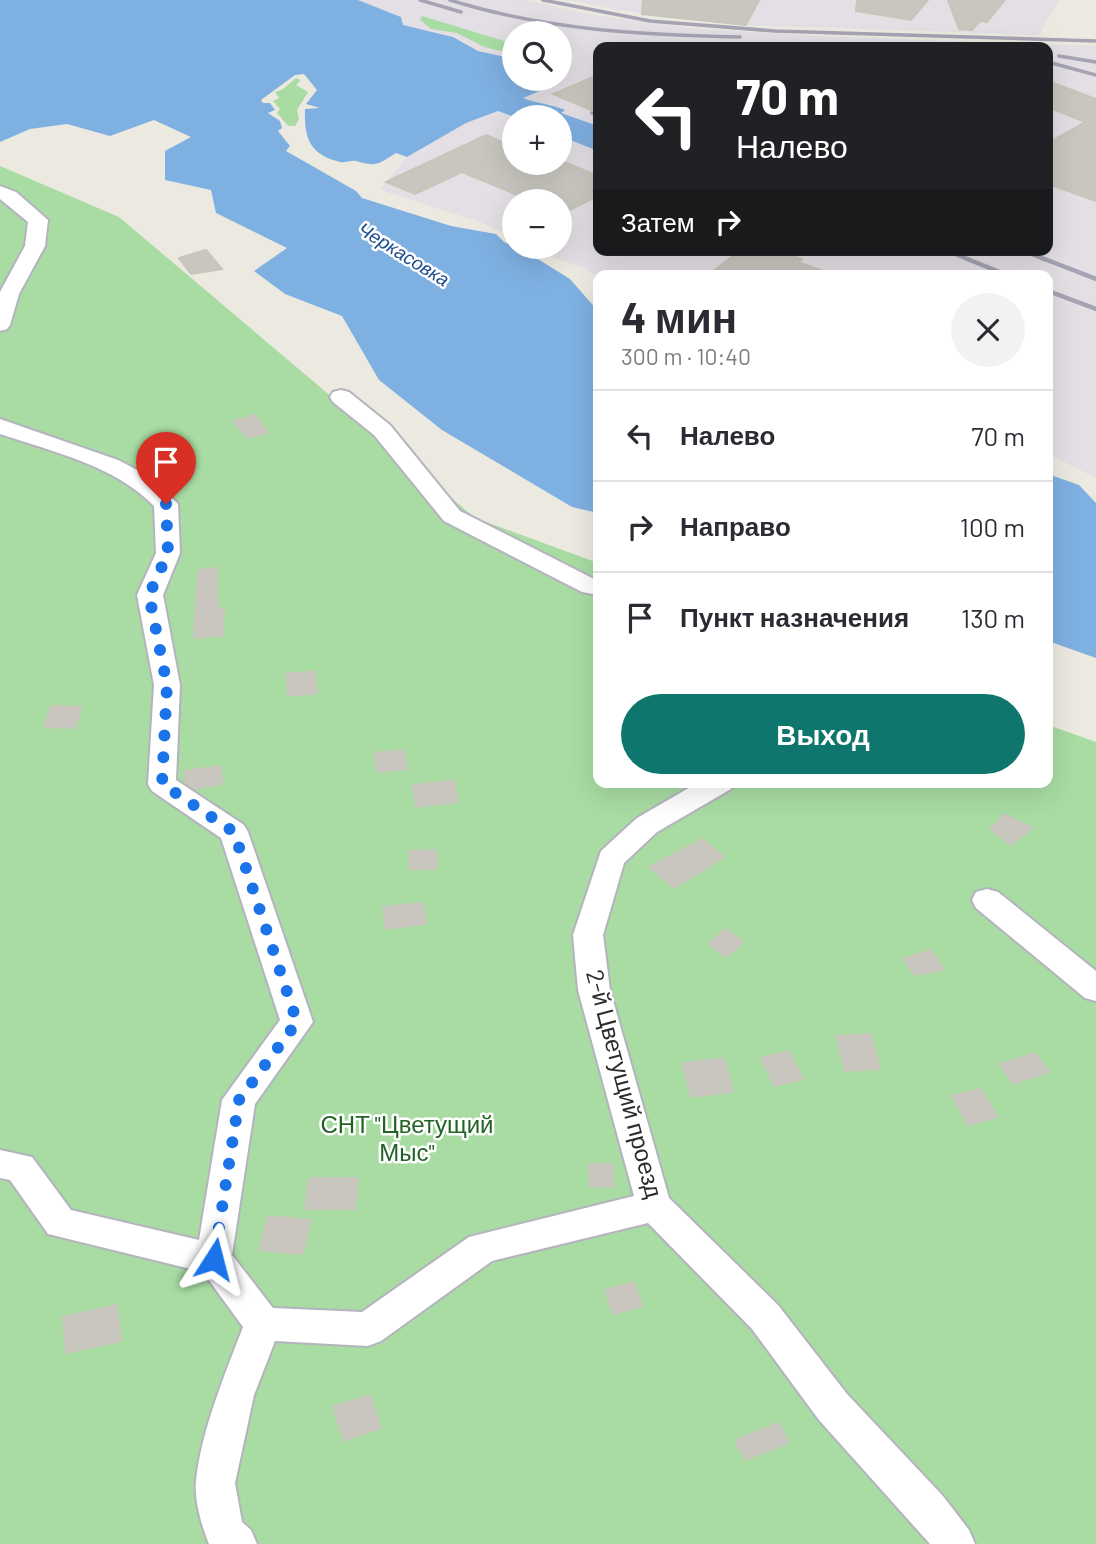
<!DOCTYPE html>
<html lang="ru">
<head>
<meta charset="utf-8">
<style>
  :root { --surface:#fff; --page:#f2f2f3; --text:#2b2b33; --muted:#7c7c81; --line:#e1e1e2; --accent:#0f766e }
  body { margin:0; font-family:Barlow,sans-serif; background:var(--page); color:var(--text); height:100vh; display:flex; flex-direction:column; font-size:26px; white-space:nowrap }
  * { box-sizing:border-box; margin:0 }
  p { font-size:23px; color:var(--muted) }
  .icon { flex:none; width:38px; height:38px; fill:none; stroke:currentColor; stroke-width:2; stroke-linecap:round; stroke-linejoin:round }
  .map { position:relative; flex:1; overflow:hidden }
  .side { position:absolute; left:593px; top:270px; width:460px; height:518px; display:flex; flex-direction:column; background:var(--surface); border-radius:14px; box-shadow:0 7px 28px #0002 }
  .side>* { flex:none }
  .hud { position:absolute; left:593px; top:42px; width:460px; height:214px; border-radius:14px; box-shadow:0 7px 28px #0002; background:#202124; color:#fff; overflow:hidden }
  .tools { position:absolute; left:502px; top:21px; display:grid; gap:14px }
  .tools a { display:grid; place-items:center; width:70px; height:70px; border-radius:50%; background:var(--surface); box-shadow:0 7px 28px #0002; font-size:35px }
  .pin { position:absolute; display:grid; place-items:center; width:60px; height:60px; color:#fff; margin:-72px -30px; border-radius:50% 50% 50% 0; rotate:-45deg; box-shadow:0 0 7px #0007 }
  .pin .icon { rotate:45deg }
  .me { position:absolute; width:77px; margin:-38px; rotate:9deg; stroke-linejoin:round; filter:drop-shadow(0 0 5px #0008) }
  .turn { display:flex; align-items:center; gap:24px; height:147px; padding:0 28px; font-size:32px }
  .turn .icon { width:91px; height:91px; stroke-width:2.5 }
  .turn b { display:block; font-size:49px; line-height:60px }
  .then { display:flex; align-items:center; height:66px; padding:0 28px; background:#0003; gap:14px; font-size:26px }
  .round { display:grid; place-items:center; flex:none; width:74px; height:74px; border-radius:37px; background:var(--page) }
  .head { display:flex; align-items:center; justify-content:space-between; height:119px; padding:0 28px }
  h1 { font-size:42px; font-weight:700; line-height:52px }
  .button { display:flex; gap:14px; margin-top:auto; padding:14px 28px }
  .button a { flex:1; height:80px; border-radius:42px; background:var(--accent); color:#fff; font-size:28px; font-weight:700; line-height:80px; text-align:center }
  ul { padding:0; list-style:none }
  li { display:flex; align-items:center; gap:21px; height:91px; padding:0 28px; border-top:2px solid var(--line) }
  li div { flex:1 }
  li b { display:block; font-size:26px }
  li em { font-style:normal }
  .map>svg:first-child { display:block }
</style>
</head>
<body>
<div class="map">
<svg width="1096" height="1544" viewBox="0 0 1096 1544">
  <rect width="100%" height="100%" fill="#eceae0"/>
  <g fill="#e3dfe5">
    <polygon points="358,0 528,0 593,15 692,28 815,36 1096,46 1096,478 1048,454 1048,275 598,275 598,278 586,269 539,252 533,247 560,247 560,201 514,201 514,236 474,220 380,190 407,157 466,123 498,111 514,117 514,163 560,163 560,136 598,151 598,250 1048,250 1048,47 598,47 598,126 559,113 564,110 550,104 545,106 522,98 559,83 560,33 514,33 514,59 478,51 465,43 439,33 421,31 403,25 401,17"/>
    <polygon points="570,0 1059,0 1039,35 746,25 616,10"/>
  </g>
  <g fill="#a8dca3">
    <polygon points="422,16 514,44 514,54 484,47 457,33 431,29 420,20"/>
    <polygon points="296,78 301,80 296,85 308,92 297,110 299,119 295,126 288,126 277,113 280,109 273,101 279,98 275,92 283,89"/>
    <polygon points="0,166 119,217 475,518 598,563 598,782 1048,782 1048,725 1096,742 1096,1544 0,1544"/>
  </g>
  <g fill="#7fb0e2">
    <path d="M0 0H358L401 17 403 25 453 37 478 51 514 59V79H558L559 83 523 98C538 104 551 104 565 110L561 113 598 126V151L560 136V117H514L498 111 466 123 407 157 396 153C376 165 378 167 356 161 351 160 345 163 340 162 309 155 304 137 305 109L320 108 306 104 317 90 304 74 295 75 261 100 263 103H270L275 110 268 113 280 121 282 128 278 131 290 146 286 151 356 191 362 198 451 226 496 234 504 242 525 251 570 279 598 311V513L572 507 442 430 379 380 342 316 285 294 254 271 287 248 216 213 211 190 165 180V151L191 137 154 120 110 136 67 124 30 129 0 142Z"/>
    <polygon points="1048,474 1079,485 1096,503 1096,658 1048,641"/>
  </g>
  <g fill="#c8c6bf" stroke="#c7c6ba" stroke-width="2">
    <polygon points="643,0 759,0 746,25 642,14"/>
    <polygon points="857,0 928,0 911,20 856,11"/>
    <polygon points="948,0 1005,0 987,22 980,21 972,30 959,29"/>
    <polygon points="598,75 598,113 553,94"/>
    <polygon points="1048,81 1096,99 1096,201 1048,184 1048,143 1085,122 1048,107"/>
    <polygon points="486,135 514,147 514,163 567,163 598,176 598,196 560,215 560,201 532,201 462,172 415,194 386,182"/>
    <polygon points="206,250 222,269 191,274 179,258"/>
    <polygon points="741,250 777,250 802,259 798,262 826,272 826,275 708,275"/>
    <polygon points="255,415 268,433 248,438 233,421"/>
    <polygon points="217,568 218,609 224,608 223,636 194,638 198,570"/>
    <polygon points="314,671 317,693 288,696 286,674"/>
    <polygon points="51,706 82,707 75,728 44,727"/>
    <polygon points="404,750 407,769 377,772 374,753"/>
    <polygon points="220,766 223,784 194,789 186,783 184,771"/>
    <polygon points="454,780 458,802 416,807 412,785"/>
    <polygon points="1005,814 1032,828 1011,845 990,829"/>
    <polygon points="703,839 724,857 674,888 649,867"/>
    <polygon points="436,850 437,868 410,870 409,851"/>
    <polygon points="423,903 426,924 386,929 383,907"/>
    <polygon points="726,929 743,942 726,957 708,944"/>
    <polygon points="931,950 944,970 915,975 903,959"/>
    <polygon points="871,1034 880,1069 845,1071 836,1036"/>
    <polygon points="789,1051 803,1079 774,1086 761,1058"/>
    <polygon points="1035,1053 1049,1072 1013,1084 1000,1064"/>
    <polygon points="724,1058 733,1092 691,1097 682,1063"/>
    <polygon points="981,1089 998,1117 968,1125 952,1096"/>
    <polygon points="589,1164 612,1164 614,1186 590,1187"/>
    <polygon points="309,1178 358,1178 355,1209 305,1209"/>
    <polygon points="268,1216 311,1220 303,1254 259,1250"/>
    <polygon points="634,1282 642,1306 613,1314 605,1290"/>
    <polygon points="117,1305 121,1341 66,1353 63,1317"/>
    <polygon points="370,1395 381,1428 344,1441 333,1407"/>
    <polygon points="779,1423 789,1443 745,1460 735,1440"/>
  </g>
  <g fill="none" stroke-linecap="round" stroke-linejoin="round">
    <defs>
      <g id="minor">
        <polygon points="0,186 16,192 48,220 45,246 19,294 10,325 7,329 0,331 0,292 25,246 28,222 0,199"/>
        <polygon points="341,390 349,392 390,425 460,511 598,581 598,595 582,592 444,521 374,435 333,402 330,397 333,392"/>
        <path d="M0 419 118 460 153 478 178 504 180 553 163 595 180 685 176 780 244 825 248 832 313 1022 255 1104 232 1255 273 1308 362 1312 469 1237 634 1196 578 990 573 935 601 851 637 818 699 782H735L731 789 657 832 624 863 603 935 610 990 669 1198 778 1305 847 1394 943 1496 969 1530 975 1544H930L819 1420 752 1329 648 1223 492 1261 381 1341 368 1346 275 1341 254 1395 235 1483 242 1522 251 1530 257 1544H209C202 1527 194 1500 196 1481 201 1431 225 1374 243 1327L203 1272 48 1234 10 1180 0 1178V1150L32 1157 71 1210 199 1240 222 1100 280 1020 221 838 152 791 148 784 154 685 137 595 156 553 154 506C114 465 53 452 0 434Z"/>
        <polygon points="987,889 998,892 1096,971 1096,1001 1085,998 976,908 972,900 976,892"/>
      </g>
    </defs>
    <use href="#minor" stroke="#b4b3be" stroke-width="4"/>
    <use href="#minor" fill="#fff" fill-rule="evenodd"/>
    <g stroke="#a5a3b4" stroke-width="3.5">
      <polyline points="420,0 461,12"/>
      <path d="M450 0C545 30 641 35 740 37"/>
      <polyline points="543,0 650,21 775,31 1096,41"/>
      <polyline points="1059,56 1096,62"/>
      <polyline points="1048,62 1096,75"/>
      <polyline points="592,113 598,116"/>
      <polyline points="944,250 969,260"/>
      <polyline points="1020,250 1046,260"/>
    </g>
    <g stroke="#a5a3b4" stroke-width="4.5">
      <polyline points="965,258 1007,275"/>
      <polyline points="1042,258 1096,279"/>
      <polyline points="1048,291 1096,309"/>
    </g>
  </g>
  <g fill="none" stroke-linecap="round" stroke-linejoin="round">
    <polyline stroke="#1a73e8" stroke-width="12" stroke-dasharray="0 21.6" points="166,504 168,553 149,595 167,685 162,784 234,832 297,1022 239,1100 214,1259"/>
  </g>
  <g text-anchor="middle" stroke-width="5" stroke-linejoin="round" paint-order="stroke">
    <g font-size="19" font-style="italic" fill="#1c4c90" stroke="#fff">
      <text transform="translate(404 254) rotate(32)" y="7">Черкасовка</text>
    </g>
    <g font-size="24" fill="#2c2c2c" stroke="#fff">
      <text transform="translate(624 1084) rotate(75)" y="8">2-й Цветущий проезд</text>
    </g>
    <g font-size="24" fill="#236225" stroke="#fff">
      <text x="407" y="1133">СНТ "Цветущий<tspan x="407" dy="28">Мыс"</tspan></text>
    </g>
  </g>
</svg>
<div class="tools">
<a><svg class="icon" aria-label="search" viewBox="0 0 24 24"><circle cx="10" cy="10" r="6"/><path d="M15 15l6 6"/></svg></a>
<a>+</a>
<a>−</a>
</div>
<div class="pin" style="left:166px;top:504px;background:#d93025"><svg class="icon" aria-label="arrive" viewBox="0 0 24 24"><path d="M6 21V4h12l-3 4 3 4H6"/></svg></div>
<svg class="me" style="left:214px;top:1259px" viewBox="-20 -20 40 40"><path d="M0-17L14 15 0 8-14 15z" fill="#1a73e8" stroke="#fff" stroke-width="4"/></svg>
<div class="hud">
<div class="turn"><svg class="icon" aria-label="left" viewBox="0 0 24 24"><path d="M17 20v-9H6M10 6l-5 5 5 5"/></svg><div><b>70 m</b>Налево</div></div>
<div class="then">Затем<svg class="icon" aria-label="right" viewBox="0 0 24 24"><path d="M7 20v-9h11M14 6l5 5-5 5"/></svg></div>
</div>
<section class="side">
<div class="head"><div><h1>4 мин</h1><p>300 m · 10:40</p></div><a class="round"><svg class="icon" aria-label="close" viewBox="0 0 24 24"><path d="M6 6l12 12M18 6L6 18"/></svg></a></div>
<ul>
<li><svg class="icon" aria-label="left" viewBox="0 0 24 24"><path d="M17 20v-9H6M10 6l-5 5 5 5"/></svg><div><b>Налево</b></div><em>70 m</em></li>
<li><svg class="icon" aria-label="right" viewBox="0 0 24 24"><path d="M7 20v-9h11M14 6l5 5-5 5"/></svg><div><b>Направо</b></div><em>100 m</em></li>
<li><svg class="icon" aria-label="arrive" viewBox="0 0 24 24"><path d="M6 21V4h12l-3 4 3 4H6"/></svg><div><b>Пункт назначения</b></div><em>130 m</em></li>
</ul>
<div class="button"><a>Выход</a></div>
</section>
</div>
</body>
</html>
